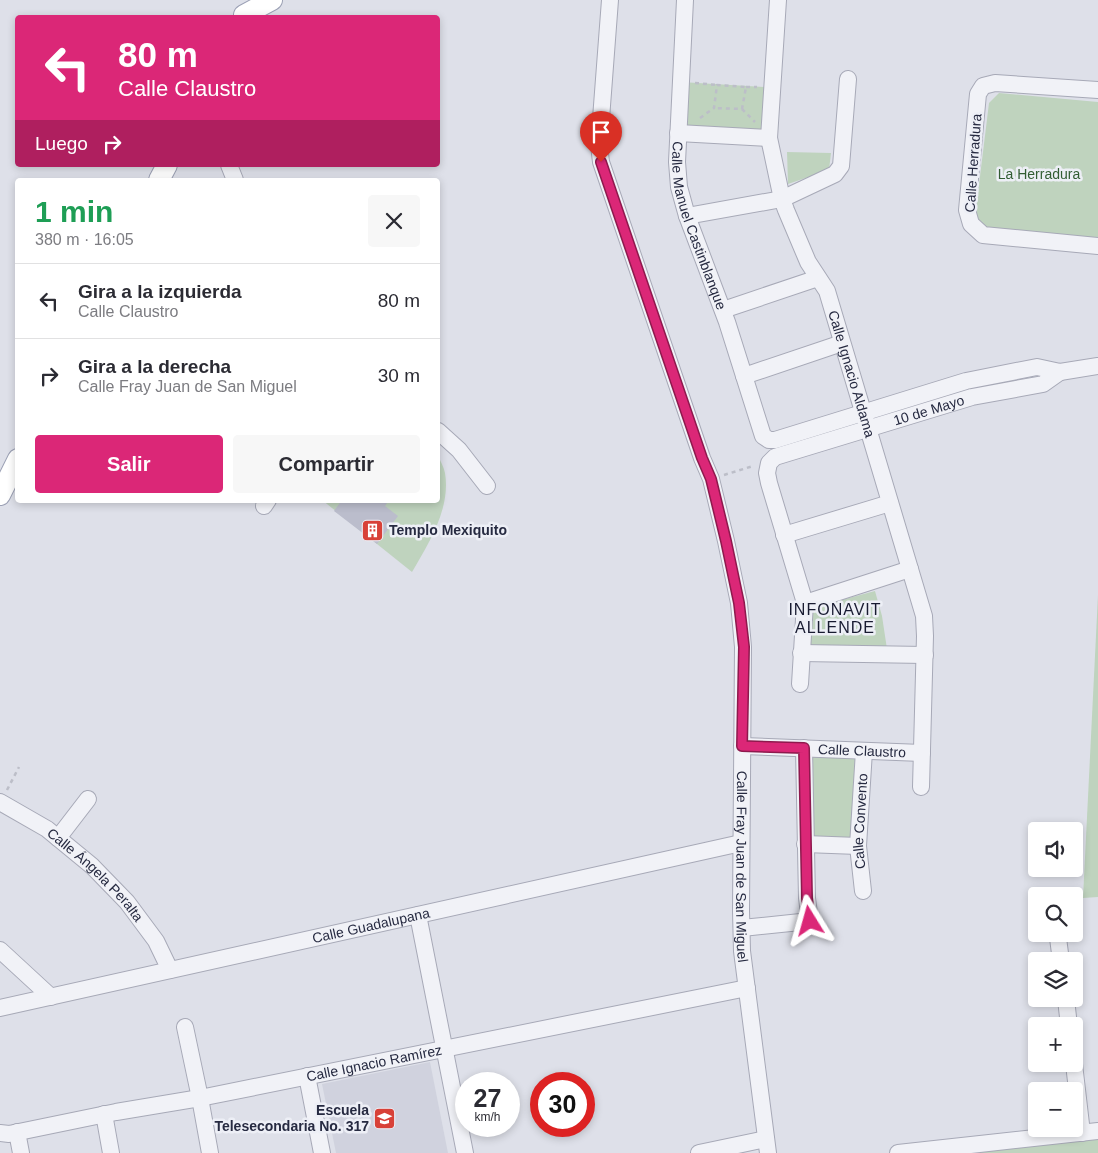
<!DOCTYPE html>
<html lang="es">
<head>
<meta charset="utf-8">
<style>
  :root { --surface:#fff; --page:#f7f7f7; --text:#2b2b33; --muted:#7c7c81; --line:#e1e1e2; --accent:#db2777 }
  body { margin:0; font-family:Helvetica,sans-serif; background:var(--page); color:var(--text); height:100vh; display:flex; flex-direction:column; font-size:19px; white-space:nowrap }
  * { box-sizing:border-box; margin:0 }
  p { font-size:16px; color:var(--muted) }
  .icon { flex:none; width:28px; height:28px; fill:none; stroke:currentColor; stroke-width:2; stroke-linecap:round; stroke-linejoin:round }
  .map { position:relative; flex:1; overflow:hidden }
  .details { position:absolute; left:15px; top:178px; width:425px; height:325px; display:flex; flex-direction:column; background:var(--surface); border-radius:5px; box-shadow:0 2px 8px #0003 }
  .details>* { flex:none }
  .guide { position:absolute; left:15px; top:15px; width:425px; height:152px; border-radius:5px; box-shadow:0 2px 8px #0003; background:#db2777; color:#fff; overflow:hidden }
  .fabs { position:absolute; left:1028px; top:822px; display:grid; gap:10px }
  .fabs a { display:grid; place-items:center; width:55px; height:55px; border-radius:5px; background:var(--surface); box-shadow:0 2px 8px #0003; font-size:25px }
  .speed { position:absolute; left:455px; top:1072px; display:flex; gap:10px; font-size:25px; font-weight:700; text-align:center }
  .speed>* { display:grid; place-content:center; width:65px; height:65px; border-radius:50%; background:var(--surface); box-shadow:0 2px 8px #0003; line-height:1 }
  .speed small { font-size:12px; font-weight:400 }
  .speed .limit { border:8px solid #d22; background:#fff; color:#111 }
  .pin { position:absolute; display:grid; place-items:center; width:42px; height:42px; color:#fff; margin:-51px -21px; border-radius:50% 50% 50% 0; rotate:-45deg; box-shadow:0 0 5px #0007 }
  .pin .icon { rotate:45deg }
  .me { position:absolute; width:55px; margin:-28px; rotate:352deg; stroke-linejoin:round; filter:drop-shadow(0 0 4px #0008) }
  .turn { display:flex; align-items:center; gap:18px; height:105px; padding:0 20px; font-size:22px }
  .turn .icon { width:65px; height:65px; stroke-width:2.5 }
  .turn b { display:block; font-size:35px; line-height:42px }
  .then { display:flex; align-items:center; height:48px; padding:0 20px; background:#0003; gap:10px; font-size:19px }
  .round { display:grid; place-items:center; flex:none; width:52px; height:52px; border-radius:5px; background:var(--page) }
  .summary { display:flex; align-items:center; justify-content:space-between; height:85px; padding:0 20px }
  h1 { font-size:30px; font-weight:700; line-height:38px; color:#1e9e55 }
  .button { display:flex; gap:10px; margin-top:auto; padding:10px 20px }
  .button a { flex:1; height:58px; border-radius:5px; background:var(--accent); color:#fff; font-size:20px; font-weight:700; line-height:58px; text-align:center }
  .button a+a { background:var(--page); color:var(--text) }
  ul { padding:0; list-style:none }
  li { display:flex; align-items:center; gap:15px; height:75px; padding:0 20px; border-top:1px solid var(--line) }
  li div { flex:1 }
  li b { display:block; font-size:19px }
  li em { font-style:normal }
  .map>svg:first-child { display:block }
</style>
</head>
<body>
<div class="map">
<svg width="1098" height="1153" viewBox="0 0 1098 1153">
  <rect width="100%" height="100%" fill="#dee0e9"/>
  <polygon fill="#d0d2de" points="430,1062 448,1153 336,1153 322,1084"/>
  <g fill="#bfd3be">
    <polygon points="681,82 765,87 769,138 678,133"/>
    <polygon points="999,93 1098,102 1098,240 985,228 975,217 989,103"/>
    <polygon points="787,152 831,153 829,170 788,184"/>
    <path d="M438 455C440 461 444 467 445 473 451 508 429 543 412 572L322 500H438Z"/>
    <polygon points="875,591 882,616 887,649 802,649 808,609"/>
    <polygon points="1098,595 1098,897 1083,898"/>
    <polygon points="808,753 855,755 853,846 805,840"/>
    <polygon points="1098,1131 1098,1153 898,1153"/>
  </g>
  <polygon fill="#bbbdcc" points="342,500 389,500 385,506 398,516 377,544 334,511"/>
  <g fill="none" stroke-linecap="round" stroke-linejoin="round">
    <defs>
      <g id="minor">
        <path id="s1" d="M610 0 599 145 601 162 702 458 711 479 726 541 739 603 743 647 741 911 742 951 768 1153"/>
        <path id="s2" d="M685 0 677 162 679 187 687 216 727 322 763 436 769 440H775L966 381 1037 367 1060 372 1098 366"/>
        <path id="s3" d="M778 0 769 138 782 199 786 210 808 262 827 291 924 616 925 636 921 787"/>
        <polyline points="1098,90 995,83 983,86 978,94 967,210 971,224 983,235 1098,246"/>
        <polyline points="678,133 769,138"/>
        <polyline points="229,165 235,180"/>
        <polyline points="687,216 782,199 835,174 841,166 848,79"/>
        <polyline points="723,310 818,278"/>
        <polyline points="744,376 842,343"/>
        <polyline points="438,431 459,450 487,486"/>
        <polyline points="264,506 268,500"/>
        <polyline points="784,535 890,503"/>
        <polyline points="805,603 910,569"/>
        <polyline points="801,653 925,655"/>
        <path id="s4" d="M800 684 805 603 769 483 767 473 769 463 775 457 972 397 1043 384 1060 372"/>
        <path id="s5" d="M742 746 922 753"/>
        <path id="s6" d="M0 802 47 829 92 866 127 902 156 941 170 970"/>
        <polyline points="58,838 88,799"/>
        <polyline points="805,844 858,846"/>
        <path id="s7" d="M863 891 858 846 864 751"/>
        <polyline points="418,915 465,1153"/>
        <polyline points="742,928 810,921 807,898 804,748"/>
        <polyline points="1058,938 1061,961"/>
        <polyline points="0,950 51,997"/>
        <polyline points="1066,999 1069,1026"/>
        <path id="s8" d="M0 1008 741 843"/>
        <polyline points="185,1027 200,1098 210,1153"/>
        <polyline points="1074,1064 1082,1133"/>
        <polyline points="307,1076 322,1153"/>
        <polyline points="104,1114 111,1153"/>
        <polyline points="17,1132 21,1153"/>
        <path id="s9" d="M0 1133 9 1134 116 1112 200 1098 747 988"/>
        <polyline points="699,1153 766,1139"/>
        <polyline points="898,1153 1098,1131"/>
      </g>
      <g id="major">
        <polyline points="244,15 272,0"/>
        <polyline points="159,180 167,165"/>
        <polyline points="0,495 18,459"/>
      </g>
    </defs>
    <use href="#minor" stroke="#a7a9b7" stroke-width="18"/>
    <use href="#major" stroke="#9ca1b5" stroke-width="22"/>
    <g stroke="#bcbec8" stroke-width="2.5" stroke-dasharray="4 4" stroke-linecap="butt">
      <polyline points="695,83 717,85"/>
      <polyline points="746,87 757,87"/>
      <polyline points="742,109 755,122"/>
      <polyline points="700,118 714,108 717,85 746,87 742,109 714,108"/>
      <polyline points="724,475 753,466"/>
      <polyline points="7,790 19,767"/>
    </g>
    <use href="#minor" stroke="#f1f2f7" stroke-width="16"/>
    <use href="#major" stroke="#fff" stroke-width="20"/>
  </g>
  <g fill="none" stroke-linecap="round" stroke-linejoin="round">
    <defs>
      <polyline id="route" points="601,162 702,458 711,479 726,541 739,603 744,647 742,746 804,748 807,898 810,921"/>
    </defs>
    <use href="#route" stroke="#8e194d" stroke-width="12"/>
    <use href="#route" stroke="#db2777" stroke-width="9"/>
  </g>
  <defs>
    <symbol id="building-square" viewBox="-11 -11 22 22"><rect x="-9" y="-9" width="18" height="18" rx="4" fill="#d84138" stroke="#edeff6"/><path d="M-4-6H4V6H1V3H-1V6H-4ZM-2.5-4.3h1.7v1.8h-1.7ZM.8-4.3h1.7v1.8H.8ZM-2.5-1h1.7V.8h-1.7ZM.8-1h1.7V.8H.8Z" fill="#fff"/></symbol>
    <symbol id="school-square" viewBox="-11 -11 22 22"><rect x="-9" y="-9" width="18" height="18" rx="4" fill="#d84138" stroke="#edeff6"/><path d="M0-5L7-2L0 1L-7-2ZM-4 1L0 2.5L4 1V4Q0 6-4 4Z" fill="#fff"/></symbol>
  </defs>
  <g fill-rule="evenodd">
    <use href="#building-square" x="360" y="518" width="25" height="25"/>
    <use href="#school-square" x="372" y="1106" width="25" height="25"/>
  </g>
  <g text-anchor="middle" stroke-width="5" stroke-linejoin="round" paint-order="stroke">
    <g font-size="14" fill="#262a41" stroke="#edeff6">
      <text transform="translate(973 163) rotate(-86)" y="5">Calle Herradura</text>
      <text dy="5" stroke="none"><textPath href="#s2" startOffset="229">Calle Manuel Castinblanque</textPath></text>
      <text dy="5" stroke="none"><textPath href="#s3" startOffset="390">Calle Ignacio Aldama</textPath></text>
      <text dy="5" stroke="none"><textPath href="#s4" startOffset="396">10 de Mayo</textPath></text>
      <text dy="5" stroke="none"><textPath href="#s5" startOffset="120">Calle Claustro</textPath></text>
      <text dy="5" stroke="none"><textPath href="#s7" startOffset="70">Calle Convento</textPath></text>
      <text dy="5" stroke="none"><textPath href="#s1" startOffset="889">Calle Fray Juan de San Miguel</textPath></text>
      <text dy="5" stroke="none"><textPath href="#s6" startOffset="121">Calle Ángela Peralta</textPath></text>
      <text dy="5" stroke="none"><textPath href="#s8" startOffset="380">Calle Guadalupana</textPath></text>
      <text dy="5" stroke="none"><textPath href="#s9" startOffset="381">Calle Ignacio Ramírez</textPath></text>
    </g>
    <g font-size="14" fill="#325d33" stroke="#edeff6">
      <text x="1039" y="179">La Herradura</text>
    </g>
    <g font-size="14" font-weight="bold" fill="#262a41" stroke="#edeff6" text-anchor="start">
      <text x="389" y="535">Templo Mexiquito</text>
      <text x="369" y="1115" text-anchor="end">Escuela<tspan x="369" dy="16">Telesecondaria No. 317</tspan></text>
    </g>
    <g font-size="16" letter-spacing="1" fill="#181b31" stroke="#edeff6">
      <text x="835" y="615">INFONAVIT<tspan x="835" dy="18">ALLENDE</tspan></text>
    </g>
  </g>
</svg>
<div class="fabs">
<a><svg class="icon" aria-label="sound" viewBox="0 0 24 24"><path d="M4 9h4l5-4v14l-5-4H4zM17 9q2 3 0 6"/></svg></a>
<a><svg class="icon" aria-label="search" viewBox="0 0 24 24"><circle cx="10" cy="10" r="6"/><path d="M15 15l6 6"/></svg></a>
<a><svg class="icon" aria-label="layers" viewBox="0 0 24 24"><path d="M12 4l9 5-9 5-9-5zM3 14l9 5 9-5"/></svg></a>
<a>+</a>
<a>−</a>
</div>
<div class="speed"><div>27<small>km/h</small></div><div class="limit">30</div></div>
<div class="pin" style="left:601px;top:162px;background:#d93025"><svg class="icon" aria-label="arrive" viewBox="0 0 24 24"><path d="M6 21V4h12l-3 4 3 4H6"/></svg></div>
<svg class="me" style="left:810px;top:921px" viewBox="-20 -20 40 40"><path d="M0-17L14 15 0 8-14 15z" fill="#db2777" stroke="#fff" stroke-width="4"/></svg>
<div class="guide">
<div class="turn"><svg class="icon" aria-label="left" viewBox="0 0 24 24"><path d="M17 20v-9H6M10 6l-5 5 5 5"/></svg><div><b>80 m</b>Calle Claustro</div></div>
<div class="then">Luego<svg class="icon" aria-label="right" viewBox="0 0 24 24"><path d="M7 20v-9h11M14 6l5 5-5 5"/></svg></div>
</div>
<section class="details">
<div class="summary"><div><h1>1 min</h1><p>380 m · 16:05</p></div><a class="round"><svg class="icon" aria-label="close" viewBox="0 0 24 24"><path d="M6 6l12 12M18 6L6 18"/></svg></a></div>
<ul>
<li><svg class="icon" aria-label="left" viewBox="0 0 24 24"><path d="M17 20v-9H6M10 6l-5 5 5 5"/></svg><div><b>Gira a la izquierda</b><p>Calle Claustro</p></div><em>80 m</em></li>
<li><svg class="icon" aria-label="right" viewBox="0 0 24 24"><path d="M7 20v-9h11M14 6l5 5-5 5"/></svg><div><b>Gira a la derecha</b><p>Calle Fray Juan de San Miguel</p></div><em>30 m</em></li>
</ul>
<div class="button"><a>Salir</a><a>Compartir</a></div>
</section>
</div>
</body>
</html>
